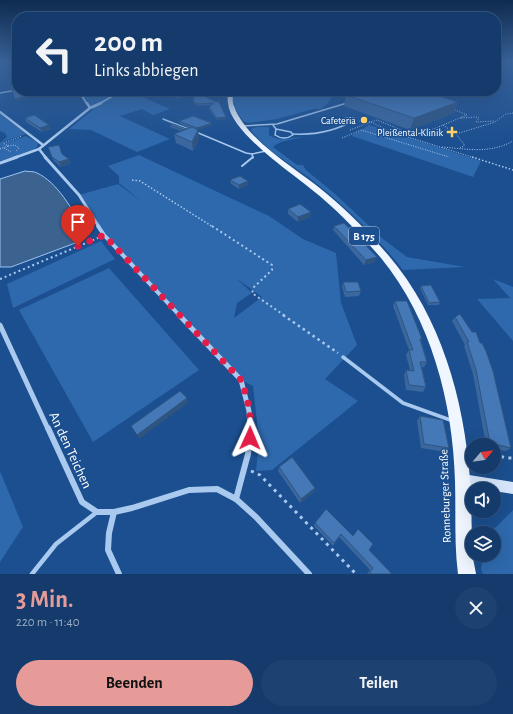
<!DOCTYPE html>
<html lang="de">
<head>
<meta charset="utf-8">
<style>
  :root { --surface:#143b6b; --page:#1d4271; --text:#f1f3f6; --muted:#9dadc1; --line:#33557e; --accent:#e69b98 }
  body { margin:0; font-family:"Alegreya Sans",sans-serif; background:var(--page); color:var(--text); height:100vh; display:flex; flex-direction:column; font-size:15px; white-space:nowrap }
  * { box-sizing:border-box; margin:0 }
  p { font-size:13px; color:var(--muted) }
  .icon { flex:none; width:22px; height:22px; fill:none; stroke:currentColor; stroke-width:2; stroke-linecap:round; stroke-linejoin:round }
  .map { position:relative; height:574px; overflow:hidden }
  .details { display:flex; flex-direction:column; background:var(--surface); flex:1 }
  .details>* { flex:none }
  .guide { position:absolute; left:12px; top:12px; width:489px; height:84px; border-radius:16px; box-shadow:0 4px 16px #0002,0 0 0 1px var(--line); background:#143b6b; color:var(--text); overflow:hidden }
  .needle { width:26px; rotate:61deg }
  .buttons { position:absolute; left:465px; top:438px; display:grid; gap:8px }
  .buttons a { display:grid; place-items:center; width:36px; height:36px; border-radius:50%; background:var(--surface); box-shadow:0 4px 16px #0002,0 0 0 1px var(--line); font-size:20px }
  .pin { position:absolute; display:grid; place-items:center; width:34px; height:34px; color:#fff; margin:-41px -17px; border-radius:50% 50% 50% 0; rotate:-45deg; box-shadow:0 0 4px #0007 }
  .pin .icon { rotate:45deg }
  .me { position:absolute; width:44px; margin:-22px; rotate:1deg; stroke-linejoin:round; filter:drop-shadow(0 0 3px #0008) }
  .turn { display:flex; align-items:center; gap:14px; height:84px; padding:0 16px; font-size:18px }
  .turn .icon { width:52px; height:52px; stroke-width:2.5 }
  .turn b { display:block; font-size:28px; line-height:34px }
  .round { display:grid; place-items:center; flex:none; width:42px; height:42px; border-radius:21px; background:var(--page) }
  .headline { display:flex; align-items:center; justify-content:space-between; height:68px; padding:0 16px }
  h1 { font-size:24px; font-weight:700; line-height:30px; color:var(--accent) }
  .cta { display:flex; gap:8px; margin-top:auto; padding:8px 16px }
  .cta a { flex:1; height:46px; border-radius:24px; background:var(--accent); color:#111; font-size:16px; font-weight:700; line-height:46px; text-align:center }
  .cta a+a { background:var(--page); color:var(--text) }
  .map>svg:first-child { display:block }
</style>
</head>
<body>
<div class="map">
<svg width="513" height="574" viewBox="0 0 513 574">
  <rect width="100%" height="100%" fill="#1b4f8f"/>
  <g fill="#2e69ad" fill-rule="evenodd">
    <polygon points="81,91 129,91 170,109 153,115 142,109 120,116 170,139 137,152 91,130 69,129 94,109 92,108"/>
    <polygon points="234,91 335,91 328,103 321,109 313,109 277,119 249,123 243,121 235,108 232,97"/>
    <polygon points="0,114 26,134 4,141 2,144 26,136 38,143 37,147 33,150 0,161 0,143 7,137 5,133 0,131"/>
    <polygon points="369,125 481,161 473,177 352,136 352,135"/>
    <path d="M257 127H269V135C281 143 290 137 303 137 293 140 280 140 273 147L297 165H303L306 170 335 194 383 239 407 257 465 267 403 270C379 239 347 208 317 184 296 166 267 153 251 130L252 128Z"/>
    <path d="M139 155 269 216 303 239 336 253 341 303 357 345 325 379 358 401 272 470 256 471 259 440 253 386 241 380 104 235 79 195 118 184 142 202 119 183V176L108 166ZM236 278 262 297 234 318 237 303 252 293Z"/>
    <polygon points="101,241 115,259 13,308 7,284"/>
    <polygon points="109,268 199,370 93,442 19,310"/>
    <polygon points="493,279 513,287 513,341 477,299 510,298"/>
    <polygon points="0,471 23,527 0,562"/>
    <polygon points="513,510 513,574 483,574 481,570 483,555 494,555 494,533 490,533"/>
  </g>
  <path fill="#3c6290" stroke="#9cc4f0" d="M25 171C29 172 34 171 37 173 57 182 73 210 82 228L78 242 11 267H0V179Z"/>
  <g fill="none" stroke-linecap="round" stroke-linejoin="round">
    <g stroke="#a9c9ee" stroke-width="1" stroke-dasharray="1 1.5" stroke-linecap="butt">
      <polyline points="298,91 322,97"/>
      <polyline points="187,95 218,91"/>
      <polyline points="461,118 477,117 479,118 476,122 494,121"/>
      <polyline points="359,121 371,122 377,120 411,134 419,135 467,115 453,109"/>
      <polyline points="443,125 456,134"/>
      <polyline points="350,130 371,122 389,131 475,158"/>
      <polyline points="425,133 449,130"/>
      <polyline points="342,138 361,130 449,157"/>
      <polyline points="8,146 15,145 19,148 16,151"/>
      <path d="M442 147C467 149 490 154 513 141"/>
      <polyline points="4,148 11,152"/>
      <polyline points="460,148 464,146 464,144 456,134 495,122 506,114 513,113"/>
      <polyline points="0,149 8,146 3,143 22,136"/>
    </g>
    <g stroke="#a9c9ee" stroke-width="1.5" stroke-dasharray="1.5 2" stroke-linecap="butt">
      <polyline points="472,157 513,170"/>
      <polyline points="132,180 140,181 213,227"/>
    </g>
    <g stroke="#a9c9ee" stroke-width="2" stroke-dasharray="2 3" stroke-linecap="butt">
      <polyline points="212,226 272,265 272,270 254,287 252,293 285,316"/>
      <polyline points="0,279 98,238"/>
    </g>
    <polyline stroke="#a9c9ee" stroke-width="2.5" stroke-dasharray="2.5 3.5" stroke-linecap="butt" points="283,315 338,353"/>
    <g stroke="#a9c9ee" stroke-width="3" stroke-dasharray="3 4.5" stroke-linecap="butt">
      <polyline points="494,454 506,458 513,458"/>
      <polyline points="251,471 260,475 356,574"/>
    </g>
    <g stroke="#a9c9ee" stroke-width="1.5">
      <polyline points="223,91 231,92"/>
      <polyline points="0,93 17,90"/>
      <polyline points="163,119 191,130"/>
      <polyline points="352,121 346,118 354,118"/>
      <polyline points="273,125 276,129"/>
      <polyline points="243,126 277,124 347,103"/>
      <path d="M276 129 291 132 293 135C287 139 281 139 275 135Z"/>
      <polyline points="196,132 246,153 252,154"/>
      <path d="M293 134C314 135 336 131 354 120"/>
      <polyline points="253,158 252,154 266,151"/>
    </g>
    <polyline stroke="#a9c9ee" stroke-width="2" points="242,166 253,157"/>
    <polyline stroke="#a9c9ee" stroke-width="3.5" points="343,357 403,403 453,421"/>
    <polyline stroke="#a9c9ee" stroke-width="4.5" points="32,574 56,544 97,512"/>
    <g stroke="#a9c9ee" stroke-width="2">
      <polyline points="79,91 87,104"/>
      <polyline points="99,104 121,91"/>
    </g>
    <g stroke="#a9c9ee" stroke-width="2.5">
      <polyline points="87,103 90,108"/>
      <polyline points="0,112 43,145"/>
      <polyline points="14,158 39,149"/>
      <polyline points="46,158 39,149 90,108 101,103"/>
    </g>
    <g stroke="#a9c9ee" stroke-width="3">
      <polyline points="45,157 79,195 99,227"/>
      <polyline points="0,163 17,157"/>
    </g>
    <polyline stroke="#a9c9ee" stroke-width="4" points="98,226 104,235 180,316"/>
    <g stroke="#a9c9ee" stroke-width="5">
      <polyline points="179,315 241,380 249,411 250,429"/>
      <polyline points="0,325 48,429"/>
    </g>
    <g stroke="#a9c9ee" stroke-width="6">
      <polyline points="48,428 82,502 97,512 114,512 132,508 189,490 217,489 236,499 256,517 309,574"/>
      <polyline points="236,499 248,454 250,428"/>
      <polyline points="114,512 109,533 108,550 119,574"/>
    </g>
    <path fill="#d6e6fa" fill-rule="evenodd" d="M463 474 513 482V494L494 491V489C482 489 470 489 459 484L457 480 459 476Z"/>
    <path fill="#f0f6ff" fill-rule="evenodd" d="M229 91H233C233 96 232 102 234 106 246 141 299 170 327 194 349 212 370 234 389 256 441 317 464 399 470 479 472 498 471 517 472 536 472 542 471 549 472 554 473 559 475 567 476 574H458C454 543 456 512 455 481 453 403 431 319 381 258 363 237 343 216 322 198 300 178 230 134 228 103 227 99 228 95 229 91Z"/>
  </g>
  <g fill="#3a679d">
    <polygon points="145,91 191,91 192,92 193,94 179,99 168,95 160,98"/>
    <polygon points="346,95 458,102 454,113 410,130 344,106"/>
    <polygon points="193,102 217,102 226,119 217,120 209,109 209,107 211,105 198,106 194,104"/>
    <polygon points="25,118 51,129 42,132 26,122"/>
    <polygon points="179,121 212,123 212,125 198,130 199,139 193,151 176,143 174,134 181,131 170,127 170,125 187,129 190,128 179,123"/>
    <polygon points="62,154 69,159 71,163 61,167 54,161 52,157"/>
    <polygon points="230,180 248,185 239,189 231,184"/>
    <polygon points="288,209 311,212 310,217 298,222 288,214"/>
    <polygon points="334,226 375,262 364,265 333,230"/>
    <polygon points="343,282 361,291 359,296 345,297 342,287"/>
    <polygon points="421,286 440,302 439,305 428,305 420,288"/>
    <polygon points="395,301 422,339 421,340 427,362 424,367 422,367 426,387 423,392 406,390 404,375 406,370 410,370 406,355 409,350 393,306"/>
    <polygon points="460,314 511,448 506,451 494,449 494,445 486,445 473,374 464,346 465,345 452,321 455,317"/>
    <polygon points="420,416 449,448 445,452 421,448 417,421"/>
    <polygon points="279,467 315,488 314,492 300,503 278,471"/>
    <polygon points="315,523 353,536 369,550 392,574 367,574 370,570 339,537 333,546 314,526"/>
  </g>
  <g fill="#305480">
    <polygon points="16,85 17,88 11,89 10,86"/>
    <polygon points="192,92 193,94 179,99 178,96"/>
    <polygon points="168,93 168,95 160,98 160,95"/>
    <polygon points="26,96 27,99 16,101 15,99"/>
    <polygon points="458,102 454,113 410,130 414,118"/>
    <polygon points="226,117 226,119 217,120 217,118"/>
    <polygon points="212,123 212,125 198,130 199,139 193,151 192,142 197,130 197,128"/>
    <polygon points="49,125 51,129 42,132 40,128"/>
    <polygon points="69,159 71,163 61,167 59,162"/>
    <polygon points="248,181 248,185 239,189 239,185"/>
    <polygon points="311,212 310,217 298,222 298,217"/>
    <polygon points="377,257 375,262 364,265 366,260"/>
    <polygon points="187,398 188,403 139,439 137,435"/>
    <polygon points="315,488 314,492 300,503 301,499"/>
  </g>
  <g fill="#4478b7" stroke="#305480">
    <polygon points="17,89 17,91 23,91 26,96 15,99 12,90"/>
    <polygon points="149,91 191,91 192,92 178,96 168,93 160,95"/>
    <polygon points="360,91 423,91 458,102 414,118 346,95"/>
    <polygon points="194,92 217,102 218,100 226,117 217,118 209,107 214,103 198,104 193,102"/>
    <polygon points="34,115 49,125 40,128 25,118"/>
    <polygon points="193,116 212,123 197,128 179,121"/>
    <polygon points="173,124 187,129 184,130 170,125"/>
    <polygon points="192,127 198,130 192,142 174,134"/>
    <polygon points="59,145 62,154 69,159 59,162 52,157 48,147"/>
    <polygon points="240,176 248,181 239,185 230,180"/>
    <polygon points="300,204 311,212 298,217 288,209"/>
    <polygon points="344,223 377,257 366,260 334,226"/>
    <polygon points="343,282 358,282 361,291 346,292"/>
    <polygon points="431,285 440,302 429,303 421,286"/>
    <polygon points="395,301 407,301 422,339 420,339 427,362 420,362 426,387 409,385 406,370 414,371 409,350 413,350"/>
    <polygon points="460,314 472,332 476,332 480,343 482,343 486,351 493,371 511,448 490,443 476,370 467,342 469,342 455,317"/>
    <polygon points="180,391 187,398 137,435 131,426"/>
    <polygon points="420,416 443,420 449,448 424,444"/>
    <polygon points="292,457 315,488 301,499 279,467"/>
    <polygon points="326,509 353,536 358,529 373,544 369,550 392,574 369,574 373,568 341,534 334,543 315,523"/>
  </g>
  <linearGradient id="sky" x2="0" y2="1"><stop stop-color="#0f2b4f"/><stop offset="0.43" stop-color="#39639b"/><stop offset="1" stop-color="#39639b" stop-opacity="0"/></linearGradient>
  <rect width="513" height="142" fill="url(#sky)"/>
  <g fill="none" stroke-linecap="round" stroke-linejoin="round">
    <path stroke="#e11d48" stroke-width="7" stroke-dasharray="0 12.6" d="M78 246 104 235 241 380C248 399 252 417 250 438"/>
  </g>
  <g fill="#ffd166" stroke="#1b4f8f" stroke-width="1.5">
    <circle cx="364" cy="120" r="4"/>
    <path d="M450 126h4v4h4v4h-4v4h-4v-4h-4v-4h4z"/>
  </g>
  <g text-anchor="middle" stroke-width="3" stroke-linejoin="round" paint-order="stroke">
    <g font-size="10" fill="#fff" stroke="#1b4f8f" text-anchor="end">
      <text x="356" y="124">Cafeteria</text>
      <text x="443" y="136">Pleißental-Klinik</text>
    </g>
    <rect fill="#1b4f8f" stroke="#bbcadd" stroke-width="1" x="349" y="227" width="30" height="18" rx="3"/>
    <g font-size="11" font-weight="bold" fill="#fff">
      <text x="364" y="240">B 175</text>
    </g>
    <g font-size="12" fill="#fff" stroke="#1b4f8f">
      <text transform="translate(445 496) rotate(-92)" y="4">Ronneburger Straße</text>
    </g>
    <g font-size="14" fill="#fff" stroke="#1b4f8f">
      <text transform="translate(71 450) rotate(65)" y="5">An den Teichen</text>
    </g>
  </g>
</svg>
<div class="buttons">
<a><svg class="needle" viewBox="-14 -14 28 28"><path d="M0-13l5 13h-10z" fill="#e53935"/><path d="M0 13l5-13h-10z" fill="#9dadc1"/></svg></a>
<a><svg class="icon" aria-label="sound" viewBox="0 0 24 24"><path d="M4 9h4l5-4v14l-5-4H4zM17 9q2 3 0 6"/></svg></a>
<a><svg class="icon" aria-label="layers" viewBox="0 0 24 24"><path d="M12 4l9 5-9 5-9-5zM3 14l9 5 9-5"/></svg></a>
</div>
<div class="pin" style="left:78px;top:246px;background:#d93025"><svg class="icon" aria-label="arrive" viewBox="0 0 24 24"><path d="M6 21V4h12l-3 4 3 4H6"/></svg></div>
<svg class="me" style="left:250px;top:438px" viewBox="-20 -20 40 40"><path d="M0-17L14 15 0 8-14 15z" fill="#e11d48" stroke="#fff" stroke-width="4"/></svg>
<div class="guide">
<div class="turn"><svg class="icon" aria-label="left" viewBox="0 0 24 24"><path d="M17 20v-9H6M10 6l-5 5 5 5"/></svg><div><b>200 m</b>Links abbiegen</div></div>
</div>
</div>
<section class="details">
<div class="headline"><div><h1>3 Min.</h1><p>220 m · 11:40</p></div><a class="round"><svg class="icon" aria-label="close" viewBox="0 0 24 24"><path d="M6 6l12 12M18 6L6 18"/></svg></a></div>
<div class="cta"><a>Beenden</a><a>Teilen</a></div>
</section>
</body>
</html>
